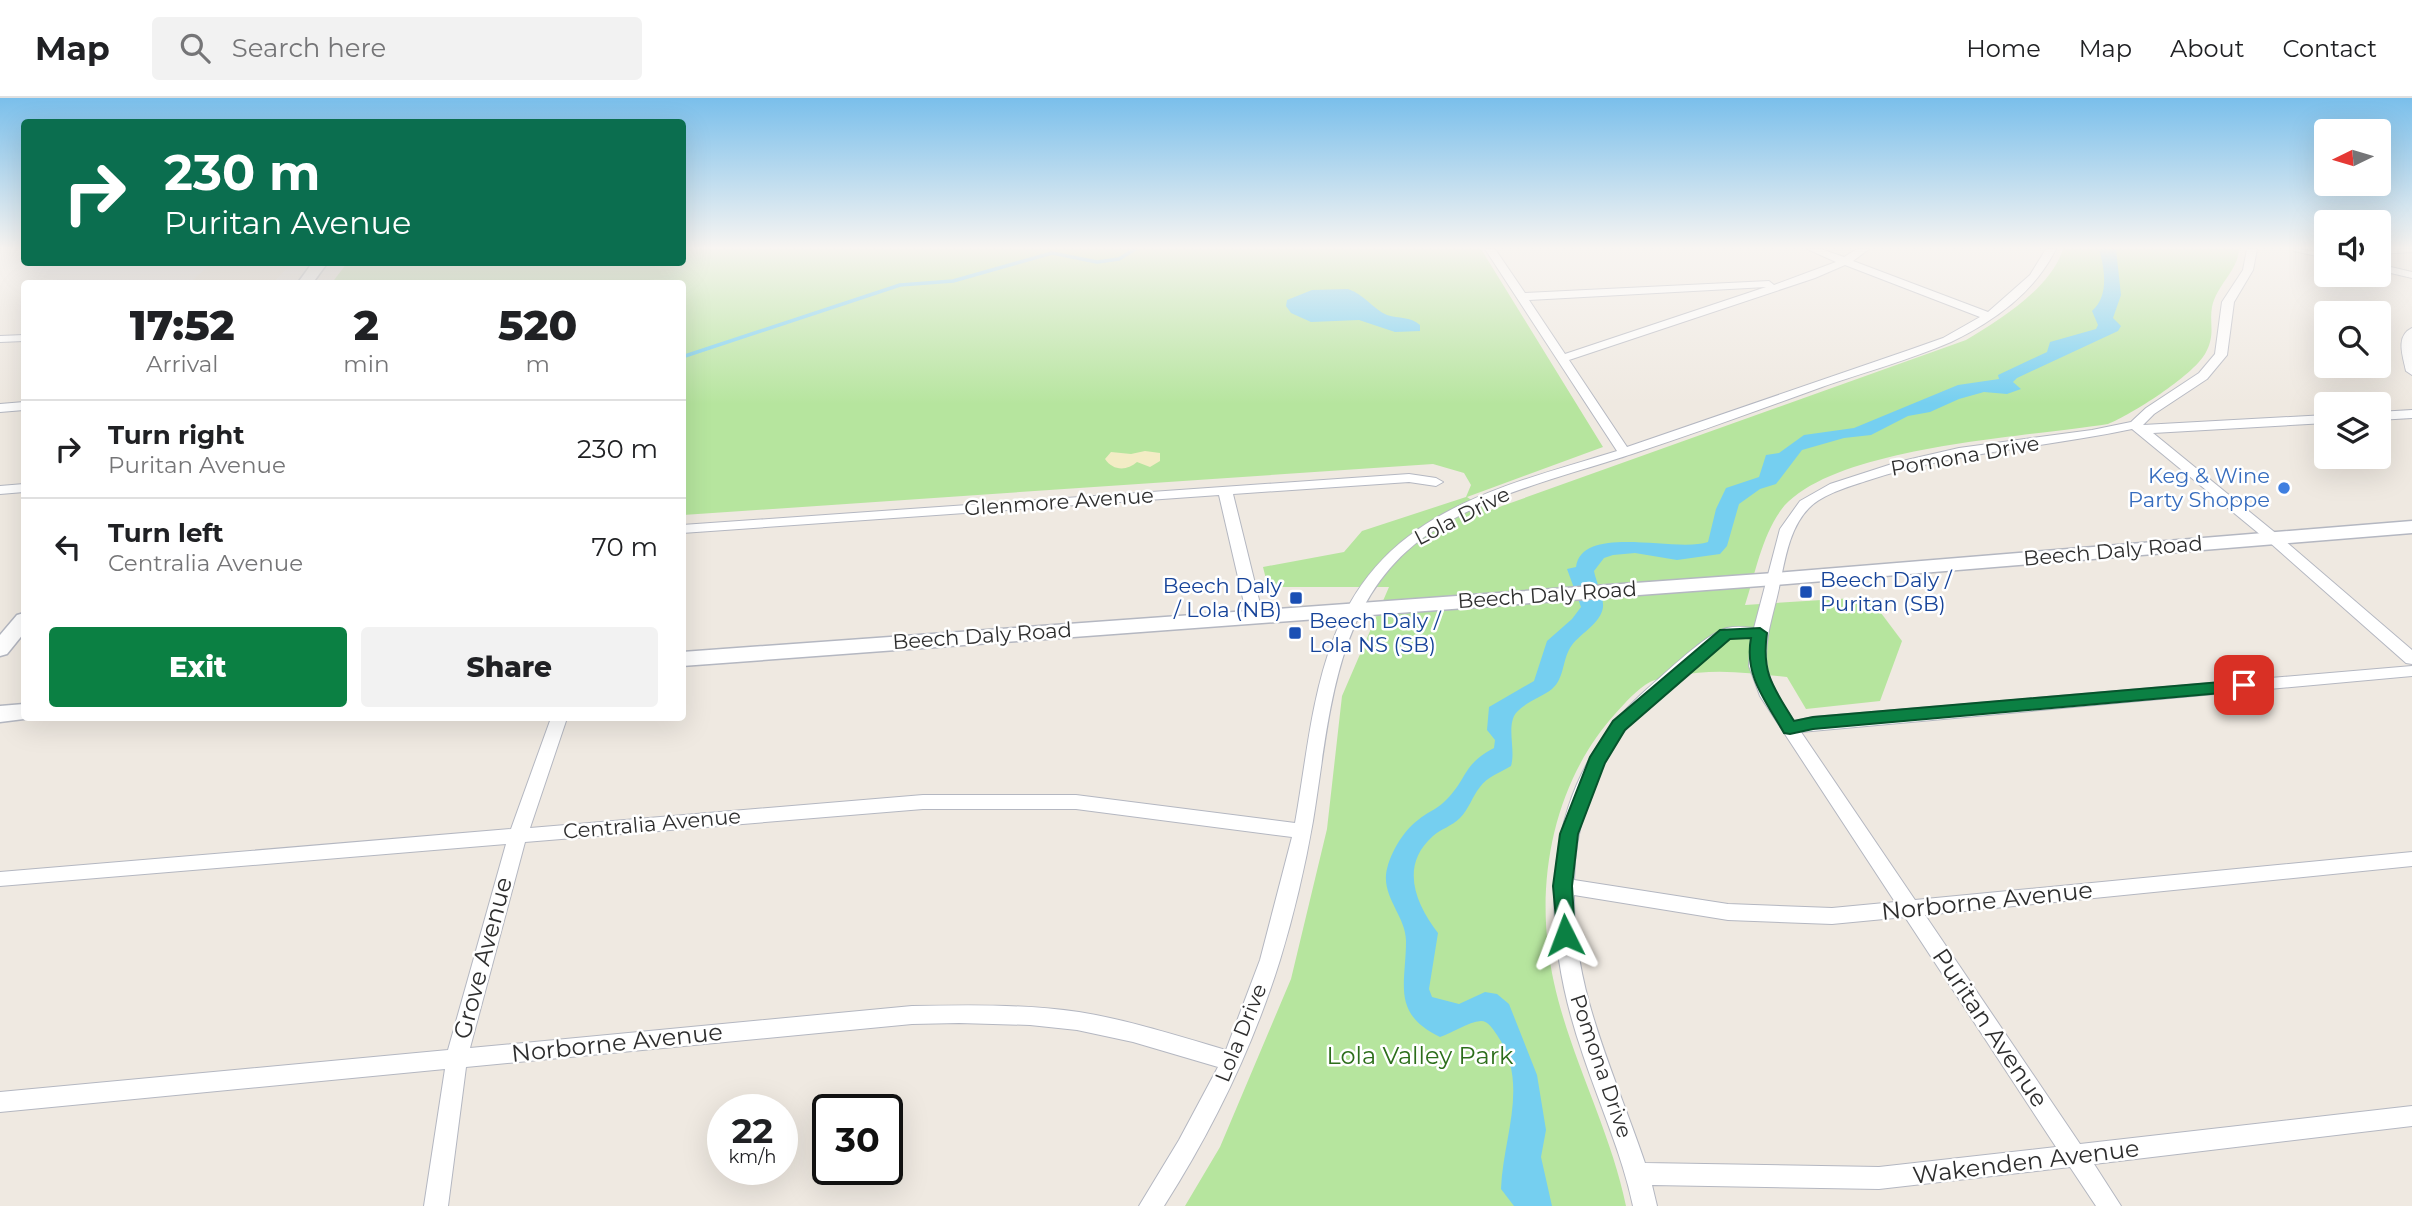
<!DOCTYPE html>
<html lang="en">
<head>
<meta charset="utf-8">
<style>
  :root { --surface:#fff; --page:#f2f2f2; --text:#202124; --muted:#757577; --line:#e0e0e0; --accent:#0b8043 }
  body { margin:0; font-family:Montserrat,sans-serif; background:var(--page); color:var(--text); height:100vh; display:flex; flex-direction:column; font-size:26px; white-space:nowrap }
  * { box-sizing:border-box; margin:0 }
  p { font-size:23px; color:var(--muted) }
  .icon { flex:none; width:38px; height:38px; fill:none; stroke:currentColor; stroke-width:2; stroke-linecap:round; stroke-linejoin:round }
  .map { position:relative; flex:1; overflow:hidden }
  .details { position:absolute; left:21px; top:182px; width:665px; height:441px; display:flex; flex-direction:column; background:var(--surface); border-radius:7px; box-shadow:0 7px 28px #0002 }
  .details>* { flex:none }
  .hud { position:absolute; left:21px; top:21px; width:665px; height:147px; border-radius:7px; box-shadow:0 7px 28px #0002; background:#0b6e4f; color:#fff; overflow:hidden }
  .needle { width:46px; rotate:265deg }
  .buttons { position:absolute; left:2314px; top:21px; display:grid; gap:14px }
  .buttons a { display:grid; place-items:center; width:77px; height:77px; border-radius:7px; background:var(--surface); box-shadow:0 7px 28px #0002; font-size:35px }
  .speed { position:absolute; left:707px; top:996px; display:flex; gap:14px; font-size:35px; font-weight:700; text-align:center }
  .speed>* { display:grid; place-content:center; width:91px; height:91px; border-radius:50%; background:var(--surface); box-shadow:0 7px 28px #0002; line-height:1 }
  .speed small { font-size:18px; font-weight:400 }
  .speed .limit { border:4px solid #111; border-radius:10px; background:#fff; color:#111 }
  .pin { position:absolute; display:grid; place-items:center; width:60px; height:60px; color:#fff; margin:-30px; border-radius:14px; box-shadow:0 4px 10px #0006 }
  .me { position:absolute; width:77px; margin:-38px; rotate:357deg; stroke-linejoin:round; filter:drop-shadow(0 0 5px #0008) }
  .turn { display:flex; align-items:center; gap:24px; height:147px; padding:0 28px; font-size:32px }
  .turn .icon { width:91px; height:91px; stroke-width:2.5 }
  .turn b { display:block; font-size:49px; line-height:60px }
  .eta { display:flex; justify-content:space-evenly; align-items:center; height:119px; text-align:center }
  .eta b { font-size:42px; font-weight:800; line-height:49px }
  .cta { display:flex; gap:14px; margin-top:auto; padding:14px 28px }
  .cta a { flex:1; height:80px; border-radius:7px; background:var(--accent); color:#fff; font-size:28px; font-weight:800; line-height:80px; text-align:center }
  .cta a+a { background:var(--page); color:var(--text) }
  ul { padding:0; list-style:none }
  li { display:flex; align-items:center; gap:21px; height:98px; padding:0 28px; border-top:2px solid var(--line) }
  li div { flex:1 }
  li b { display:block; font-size:26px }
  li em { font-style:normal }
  header { display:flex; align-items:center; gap:42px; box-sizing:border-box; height:98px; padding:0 35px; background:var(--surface); border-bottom:2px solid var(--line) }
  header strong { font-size:33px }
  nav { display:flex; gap:38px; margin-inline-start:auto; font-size:24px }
  .search { width:490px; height:63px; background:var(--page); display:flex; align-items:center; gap:18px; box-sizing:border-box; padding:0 24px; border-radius:7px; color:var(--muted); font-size:26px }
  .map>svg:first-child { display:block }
</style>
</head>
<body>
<header>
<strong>Map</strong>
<div class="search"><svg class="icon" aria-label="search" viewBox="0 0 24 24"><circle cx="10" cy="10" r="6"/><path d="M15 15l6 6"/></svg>Search here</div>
<nav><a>Home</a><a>Map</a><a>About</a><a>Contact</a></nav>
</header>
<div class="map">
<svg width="2412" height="1108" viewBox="0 0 2412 1108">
  <rect width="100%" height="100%" fill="#efe9e1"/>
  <polygon fill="#f0e6d1" points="211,165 211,164 292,165 273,185 190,185"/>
  <path fill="#b6e59e" d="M683 151H1481L1603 349 1467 399 1488 413 1966 242C2000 222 2051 190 2063 151H2239C2238 173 2217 186 2212 209 2209 226 2216 237 2205 256 2192 278 2131 317 2108 326 2029 339 1830 348 1781 412 1762 438 1755 476 1745 507L1869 499 1902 543 1880 603 1806 611 1787 579C1748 575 1715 570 1676 578 1668 580 1657 580 1650 584 1638 590 1624 606 1615 616 1559 678 1538 767 1548 849 1558 939 1608 1020 1626 1108H1185L1220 1049 1291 881 1327 731 1342 598 1389 489H1268L1263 469 1344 454 1362 433 1466 399 1471 387 1464 375 1433 366 683 417 682 186H331L347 165 682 164Z"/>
  <path fill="#f3ecc5" d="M1145 353 1160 355V363L1150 369 1137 364C1127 373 1113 373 1105 361L1111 354 1131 356Z"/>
  <g fill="#75cff0">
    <path d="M2099 151H2116L2121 197 2113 220 2121 228 2118 233 2017 280 2013 284 2021 291 2007 296 1984 294 1959 301 1930 314 1908 318 1871 337 1844 340 1802 352 1776 386 1760 391 1739 406 1727 448 1720 456 1677 462 1635 455 1613 457 1604 460 1594 473C1596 484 1604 499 1603 509 1601 525 1581 535 1572 547 1562 560 1565 580 1552 591 1542 599 1525 604 1516 615 1506 628 1516 652 1511 668 1501 674 1487 679 1480 689 1472 699 1469 711 1460 720 1452 728 1441 731 1433 738 1399 768 1416 806 1438 835L1429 891 1432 899 1459 906 1485 894 1497 896 1509 906 1537 977 1546 1032 1541 1059 1552 1108H1514L1501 1091C1503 1038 1530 985 1497 937 1493 931 1488 923 1481 923 1468 924 1452 935 1440 939 1391 915 1406 887 1406 843 1406 820 1384 801 1386 777 1388 758 1403 733 1418 722 1426 715 1437 711 1444 704 1467 683 1462 666 1494 650L1495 642 1487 632 1489 609 1534 583 1547 543 1572 521 1581 509 1567 471 1576 469C1582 425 1676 455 1708 444L1716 411 1726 390 1759 379 1766 357 1779 355 1804 337 1854 330 1958 287 1999 281 1998 277 2047 254 2050 244 2096 231 2098 227 2092 213C2109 198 2105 172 2099 151Z"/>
    <path d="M1348 191C1365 197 1373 211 1387 217 1399 221 1410 218 1420 227V233L1395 234 1359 222 1311 224 1291 215 1286 208 1287 202 1312 192Z"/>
  </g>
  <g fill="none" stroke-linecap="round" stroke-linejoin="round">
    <polyline stroke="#75cff0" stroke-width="3.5" points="682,259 900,187 953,183 1052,155 1097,164 1119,161 1135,151"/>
    <defs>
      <g id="street">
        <path d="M1485 151H1495L1525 195 1769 183 1774 187 1836 164 1807 151H1821L1844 159 1857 151H1869L1853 163 1988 214 2030 177 2046 151H2056C2034 195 1994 223 1951 244 1909 262 1865 274 1822 289 1759 312 1696 335 1632 356 1563 379 1488 395 1427 437 1333 502 1330 620 1313 723 1305 769 1294 816 1280 862 1253 949 1213 1031 1164 1108H1139L1179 1042 1218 969 1133 944 1077 932 1030 927 959 925 912 926 466 969 448 1108H424L445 971 0 1014V994L448 952 506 746 0 788V774L511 731 551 620H567L530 730 923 697H1076L1295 725C1306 664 1311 600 1333 542 1381 413 1498 390 1617 353ZM1845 167 1980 219 1943 240 1912 251 1627 349 1569 262 1815 180ZM1766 189 1565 256 1529 202ZM923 711H1076L1292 739 1260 862 1226 952C1178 938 1129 922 1079 914 1024 906 968 907 912 908L470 950 525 744Z"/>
        <path d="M2247 151H2257L2253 172 2234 204 2227 257 2207 281 2154 316 2143 327 2326 317V325L2153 335 2278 437 2412 552V566L2406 565 2268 443 2132 331C2043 350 1954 354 1866 383 1848 389 1823 396 1809 410 1787 432 1784 470 1777 499 1762 558 1758 571 1794 623L1813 619 2412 568V578L1801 634 1915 802 2412 754V768L1925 817 2080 1046 2412 1008V1028L2094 1066 2121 1108H2096L2070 1069 1879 1091 1652 1087 1657 1108H1633C1622 1056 1600 1008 1583 957 1538 827 1537 688 1647 591 1667 574 1704 537 1727 530 1736 528 1745 529 1754 530L1780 431 1800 403 1830 386 1898 364 1959 350 2092 332 2131 324 2146 310 2199 275 2215 256 2222 204 2243 172ZM1734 539 1751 540 1749 568 1760 598 1895 804 1832 810 1728 806 1574 782C1575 733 1591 675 1622 636 1651 600 1690 572 1725 543ZM1574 797 1728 822 1832 826 1905 819 2056 1049 1879 1069 1645 1065C1615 976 1573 894 1574 797Z"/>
        <polygon points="2293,151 2326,154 2326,160 2294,153"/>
        <polygon points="2378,151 2412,151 2412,154 2378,156"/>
        <polygon points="2378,166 2412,174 2412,180 2378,172"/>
        <path d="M2412 230V277L2406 273C2403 258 2395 238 2412 230Z"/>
        <polygon points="24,237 24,243 0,244 0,238"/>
        <polygon points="24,304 24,312 0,314 0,306"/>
        <polygon points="2412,312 2412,320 2378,322 2378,314"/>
        <polygon points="1409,376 1436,380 1443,384 1436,388 1409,384 1233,396 1263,518 1255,523 1247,518 1219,397 682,435 682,427"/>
        <polygon points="24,386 24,394 0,396 0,388"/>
      </g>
      <g id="secondary">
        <polygon points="313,164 328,164 312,186 297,186"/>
        <polygon points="2412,423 2412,435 1774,487 682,568 682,554 1774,475"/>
        <polygon points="24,515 24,535 7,556 0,558 0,537 17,517"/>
        <polygon points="24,606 24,620 32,620 0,624 0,608"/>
      </g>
    </defs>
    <use href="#street" stroke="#b4b7c1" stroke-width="2"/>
    <use href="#secondary" stroke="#b4b7c1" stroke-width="3"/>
    <use href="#street" fill="#fff" fill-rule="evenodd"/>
    <use href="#secondary" fill="#fff" fill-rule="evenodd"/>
  </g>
  <linearGradient id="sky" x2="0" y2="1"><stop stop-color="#7abfeb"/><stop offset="0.49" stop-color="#f8f5f2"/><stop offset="1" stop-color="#f8f5f2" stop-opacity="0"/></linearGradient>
  <rect width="2412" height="306" fill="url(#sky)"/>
  <path fill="#0b8043" stroke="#07532c" stroke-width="2" d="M1760 530 1767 535C1761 576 1774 590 1794 623L1813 619 2244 582 2253 587 2244 593 1813 631 1790 636 1784 635C1766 603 1744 578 1751 540L1730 541 1625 632 1605 665 1578 736 1572 788 1575 837 1572 843H1558L1553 788 1560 736 1590 659 1613 623 1720 532Z"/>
  <circle fill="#3f7fe0" stroke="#fff" stroke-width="2.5" cx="2284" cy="390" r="7"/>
  <g fill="#1a4fb4" stroke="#fff" stroke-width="2.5">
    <rect x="1799" y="487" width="14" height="14" rx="3.5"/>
    <rect x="1289" y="493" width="14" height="14" rx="3.5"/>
    <rect x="1288" y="528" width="14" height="14" rx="3.5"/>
  </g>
  <g text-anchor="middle" stroke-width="5" stroke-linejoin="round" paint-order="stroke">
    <g font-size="21" fill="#2e2e2e" stroke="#fff">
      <text transform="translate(1965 358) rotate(-10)" y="7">Pomona Drive</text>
      <text transform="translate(1059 404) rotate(-4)" y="7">Glenmore Avenue</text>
      <text transform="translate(1462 418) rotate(-27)" y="7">Lola Drive</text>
      <text transform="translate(2113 453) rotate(-5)" y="7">Beech Daly Road</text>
      <text transform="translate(1547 497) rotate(-4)" y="7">Beech Daly Road</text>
      <text transform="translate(982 538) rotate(-4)" y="7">Beech Daly Road</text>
      <text transform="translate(652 726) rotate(-5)" y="7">Centralia Avenue</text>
      <text transform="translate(1241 935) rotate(-68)" y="7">Lola Drive</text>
      <text transform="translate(1601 968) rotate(71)" y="7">Pomona Drive</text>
    </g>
    <g font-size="21" fill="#366cbe" stroke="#fff" text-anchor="end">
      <text x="2270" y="385">Keg &amp; Wine<tspan x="2270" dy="24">Party Shoppe</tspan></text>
    </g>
    <g font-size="21" fill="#164399" stroke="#fff" text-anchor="start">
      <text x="1820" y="489">Beech Daly /<tspan x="1820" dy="24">Puritan (SB)</tspan></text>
      <text x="1282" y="495" text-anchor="end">Beech Daly<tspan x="1282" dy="24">/ Lola (NB)</tspan></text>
      <text x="1309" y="530">Beech Daly /<tspan x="1309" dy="24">Lola NS (SB)</tspan></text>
    </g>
    <g font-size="24" fill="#2e2e2e" stroke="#fff">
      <text transform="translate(1987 803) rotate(-6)" y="8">Norborne Avenue</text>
      <text transform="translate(483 860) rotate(-75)" y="8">Grove Avenue</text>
      <text transform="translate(1990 930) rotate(56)" y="8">Puritan Avenue</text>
      <text transform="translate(617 945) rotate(-6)" y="8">Norborne Avenue</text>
      <text transform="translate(2026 1064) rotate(-7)" y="8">Wakenden Avenue</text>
    </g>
    <g font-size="24" fill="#2c6e1b" stroke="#fff">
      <text x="1420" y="966">Lola Valley Park</text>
    </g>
  </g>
</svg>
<div class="buttons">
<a><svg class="needle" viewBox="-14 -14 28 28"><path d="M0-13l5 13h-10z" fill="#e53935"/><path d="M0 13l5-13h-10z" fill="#757577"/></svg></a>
<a><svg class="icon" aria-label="sound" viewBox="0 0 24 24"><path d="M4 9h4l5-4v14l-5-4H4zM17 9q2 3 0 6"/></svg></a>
<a><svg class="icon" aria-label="search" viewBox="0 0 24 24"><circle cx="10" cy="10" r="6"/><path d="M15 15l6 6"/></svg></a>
<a><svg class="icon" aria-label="layers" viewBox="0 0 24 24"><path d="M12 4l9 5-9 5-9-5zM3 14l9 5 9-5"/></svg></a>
</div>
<div class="speed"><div>22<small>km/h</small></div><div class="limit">30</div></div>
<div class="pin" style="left:2244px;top:587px;background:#d93025"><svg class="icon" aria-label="arrive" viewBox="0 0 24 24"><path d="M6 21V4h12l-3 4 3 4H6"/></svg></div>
<svg class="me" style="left:1565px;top:837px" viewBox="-20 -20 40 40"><path d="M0-17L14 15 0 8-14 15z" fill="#0b8043" stroke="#fff" stroke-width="4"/></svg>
<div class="hud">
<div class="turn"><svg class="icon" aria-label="right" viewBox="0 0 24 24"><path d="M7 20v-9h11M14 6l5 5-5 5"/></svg><div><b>230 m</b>Puritan Avenue</div></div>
</div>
<section class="details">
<div class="eta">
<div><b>17:52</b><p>Arrival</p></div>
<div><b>2</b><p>min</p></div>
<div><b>520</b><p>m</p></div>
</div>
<ul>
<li><svg class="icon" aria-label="right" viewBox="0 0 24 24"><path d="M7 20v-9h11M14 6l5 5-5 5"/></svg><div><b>Turn right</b><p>Puritan Avenue</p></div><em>230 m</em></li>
<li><svg class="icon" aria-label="left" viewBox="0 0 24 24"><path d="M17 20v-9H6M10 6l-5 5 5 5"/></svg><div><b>Turn left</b><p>Centralia Avenue</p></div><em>70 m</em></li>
</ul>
<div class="cta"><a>Exit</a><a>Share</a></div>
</section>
</div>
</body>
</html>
